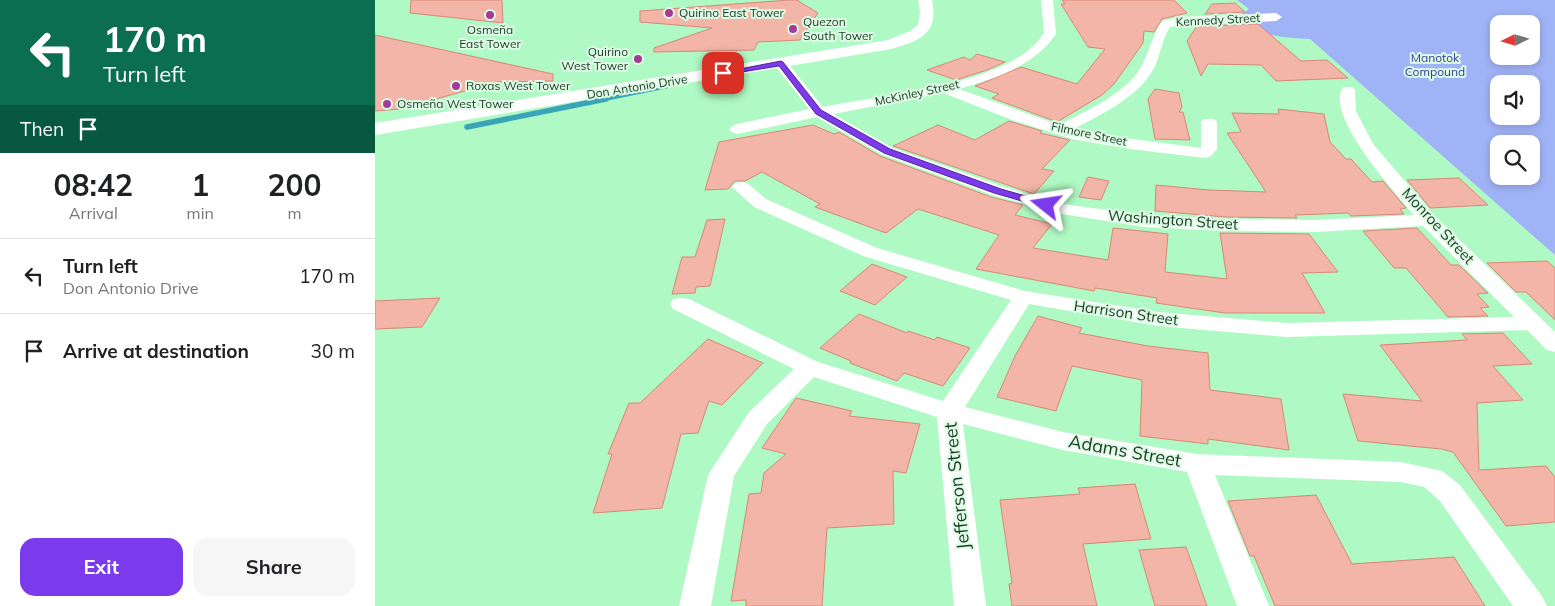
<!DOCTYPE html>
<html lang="en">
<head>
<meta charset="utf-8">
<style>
  :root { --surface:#fff; --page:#f6f6f6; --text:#202124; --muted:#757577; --line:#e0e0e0; --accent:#7c3aed }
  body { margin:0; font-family:Mulish,sans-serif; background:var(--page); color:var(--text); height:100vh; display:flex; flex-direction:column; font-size:19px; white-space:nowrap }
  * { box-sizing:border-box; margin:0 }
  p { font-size:16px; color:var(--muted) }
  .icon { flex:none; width:28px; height:28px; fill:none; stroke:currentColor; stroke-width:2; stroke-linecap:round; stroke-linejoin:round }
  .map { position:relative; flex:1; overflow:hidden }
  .panel { display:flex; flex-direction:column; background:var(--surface); width:375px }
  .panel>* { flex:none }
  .banner { background:#0b6e4f; color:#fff; overflow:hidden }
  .needle { width:32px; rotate:265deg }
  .buttons { position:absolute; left:1115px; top:15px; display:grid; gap:10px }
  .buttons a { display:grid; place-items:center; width:50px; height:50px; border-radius:10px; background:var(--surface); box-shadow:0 2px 8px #0003; font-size:25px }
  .pin { position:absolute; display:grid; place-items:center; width:42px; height:42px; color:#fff; margin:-21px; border-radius:10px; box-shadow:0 2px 8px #0006 }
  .me { position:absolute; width:55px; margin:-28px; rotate:285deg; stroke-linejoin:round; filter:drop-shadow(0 0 4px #0008) }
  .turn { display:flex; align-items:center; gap:18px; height:105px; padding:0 20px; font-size:22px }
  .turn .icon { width:65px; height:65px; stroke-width:2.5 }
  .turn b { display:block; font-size:35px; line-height:42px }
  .then { display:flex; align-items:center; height:48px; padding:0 20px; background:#0003; gap:10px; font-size:19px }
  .eta { display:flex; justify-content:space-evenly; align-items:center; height:85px; text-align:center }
  .eta b { font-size:30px; font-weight:700; line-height:35px }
  .primary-button { display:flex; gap:10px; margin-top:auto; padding:10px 20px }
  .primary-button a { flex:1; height:58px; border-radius:15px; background:var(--accent); color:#fff; font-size:20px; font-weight:700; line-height:58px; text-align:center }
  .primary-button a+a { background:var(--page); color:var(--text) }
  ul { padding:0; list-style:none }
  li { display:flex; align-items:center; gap:15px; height:75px; padding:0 20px; border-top:1px solid var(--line) }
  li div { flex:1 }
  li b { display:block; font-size:19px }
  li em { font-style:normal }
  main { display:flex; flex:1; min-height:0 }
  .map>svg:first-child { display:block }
</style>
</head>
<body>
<main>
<section class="panel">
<div class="banner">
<div class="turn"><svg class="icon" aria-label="left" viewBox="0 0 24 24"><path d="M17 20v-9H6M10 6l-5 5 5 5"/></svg><div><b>170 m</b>Turn left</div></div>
<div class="then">Then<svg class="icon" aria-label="arrive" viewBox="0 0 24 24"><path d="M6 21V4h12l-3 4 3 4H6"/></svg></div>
</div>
<div class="eta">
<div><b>08:42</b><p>Arrival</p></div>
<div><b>1</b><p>min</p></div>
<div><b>200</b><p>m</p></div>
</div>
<ul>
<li><svg class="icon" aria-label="left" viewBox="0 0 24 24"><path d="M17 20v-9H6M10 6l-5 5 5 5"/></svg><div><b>Turn left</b><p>Don Antonio Drive</p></div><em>170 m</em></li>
<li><svg class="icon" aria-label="arrive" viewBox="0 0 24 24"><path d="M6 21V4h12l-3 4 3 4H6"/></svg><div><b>Arrive at destination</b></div><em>30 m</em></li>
</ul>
<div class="primary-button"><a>Exit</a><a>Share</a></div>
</section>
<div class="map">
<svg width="1180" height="606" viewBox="0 0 1180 606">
  <rect width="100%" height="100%" fill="#affac4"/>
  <path fill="#a1b3f7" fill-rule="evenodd" d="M862 0H1180V255L935 39C908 38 885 34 860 25L867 23 861 18 874 9ZM1124 24H1156V56H1124ZM1124 84H1156V116H1124ZM1124 144H1156V176H1124Z"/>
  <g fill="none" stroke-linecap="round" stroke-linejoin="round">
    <polyline stroke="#3aa5b9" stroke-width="4.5" points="224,100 292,86"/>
    <polyline stroke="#3aa5b9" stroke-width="5.5" points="92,127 231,99"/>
  </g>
  <g fill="#f2b5a7" stroke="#d98776">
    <polygon points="36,0 127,0 128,23 35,13"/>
    <polygon points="414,0 422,0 443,13 425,40 383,42 379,50 279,52 279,48 337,28 265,22 265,11"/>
    <polygon points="687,0 799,0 812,13 787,19 779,32 769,31 768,43 739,84 727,95 682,122 617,98 624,94 600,86 646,67 702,84 730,49 713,47 686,4 690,4"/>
    <polygon points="860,3 870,12 830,14 837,4"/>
    <polygon points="883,24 926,61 952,60 973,78 901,81 886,65 833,64 826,76 812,41 822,26"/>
    <polygon points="0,35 178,74 178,81 122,82 25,109 0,111"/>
    <polygon points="602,54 630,62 612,70 581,80 552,70 589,57 595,60"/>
    <polygon points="780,89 804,93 807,107 804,112 808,112 815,140 780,139 773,99"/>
    <polygon points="903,109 949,114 955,142 971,159 976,159 997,182 1008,181 1031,208 1025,209 1029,214 976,216 973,213 920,215 922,218 851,217 780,211 781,185 834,190 891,192 852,133 866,132 857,113 904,114"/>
    <polygon points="634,121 667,131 665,133 695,140 667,169 679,171 659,194 518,146 563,125 600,140"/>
    <polygon points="438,125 459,134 464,132 505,156 616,197 648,205 640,215 677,224 658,248 733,260 738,228 793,234 790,272 852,279 845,233 934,234 963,272 927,273 950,313 850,313 781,303 782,298 720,288 719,291 601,269 624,235 543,209 511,233 440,207 445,204 387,172 370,181 360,181 353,189 330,190 344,142"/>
    <polygon points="713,177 734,181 726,200 704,197"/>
    <polygon points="1084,178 1113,205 1055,208 1032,180"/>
    <polygon points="350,219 335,286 321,287 320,293 297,294 307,257 320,257 332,220"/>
    <polygon points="1042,228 1076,265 1084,265 1113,293 1102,294 1114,307 1105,308 1113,316 1073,317 1031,268 1019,268 988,231"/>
    <polygon points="1172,261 1180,268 1180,320 1151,292 1141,292 1112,263"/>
    <polygon points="497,264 532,277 500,305 465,291"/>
    <polygon points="65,298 47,327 0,329 0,301"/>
    <polygon points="484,314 532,333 533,331 560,340 562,337 595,348 568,386 529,373 522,381 475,363 476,361 445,348"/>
    <polygon points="663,316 707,328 704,333 773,346 833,353 835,390 906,399 914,450 833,439 833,444 765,436 767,380 697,366 681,411 622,397 640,356"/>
    <polygon points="1128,333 1157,364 1118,366 1148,400 1102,403 1104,470 1171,466 1180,477 1180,522 1131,526 1078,452 1066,449 983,441 968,394 1047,401 1005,345 1092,340 1087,334"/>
    <polygon points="333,339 388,363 347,405 334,401 323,433 306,434 287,508 218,513 237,454 233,454 254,403 265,403"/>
    <polygon points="421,398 477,411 474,416 545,424 531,473 518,471 519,524 452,528 447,606 371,606 371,600 356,601 374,494 386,493 389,473 411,454 387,448"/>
    <polygon points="760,484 776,539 708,544 722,606 637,606 634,584 637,583 625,500 705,494 703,488"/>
    <polygon points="941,495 977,564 1079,557 1110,606 900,606 879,556 875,556 853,501"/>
    <polygon points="811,547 832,606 780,606 764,550"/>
  </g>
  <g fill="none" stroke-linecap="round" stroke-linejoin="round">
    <path fill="#fff" fill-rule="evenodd" d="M666 0H678L681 34C658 67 621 78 584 89L684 125C709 112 752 93 766 67 774 52 777 36 787 21L805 17 901 13 907 17 901 21 805 25 795 27C787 39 786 53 780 66 765 97 728 113 699 129L742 137 826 148V122L829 119H839L842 122V149L836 156 830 158 755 149 697 139 637 120 568 93 458 114 518 148 629 187 688 204 769 215 851 219 939 220 1039 215C1021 193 949 116 968 87H978L980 90 981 111 998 144 1060 216 1180 332V352L1172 350 1152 330 912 337 783 326 654 304 590 407 688 432 822 454 1026 462 1067 471 1085 485 1167 596 1172 606H1138L1065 501 1049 487 1026 482 840 475 894 606H862L812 472 688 450 588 424 611 606H579L562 417 439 377 392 424 359 476 336 606H304L333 475 374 412 419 369 298 309 295 304 298 299 306 298 314 299 443 362 568 401 636 300 488 256 379 207 357 187 360 183 366 182 372 183 391 199 502 248 650 291 783 312 912 323 1139 317 1048 226 939 232 851 231 769 227 687 214 617 195 506 154 442 117 362 134 357 132 354 129 357 126 362 124 434 109 399 64 406 60 411 61 448 107C505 95 612 87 656 48 661 44 665 38 669 33Z"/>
    <path fill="#fff" fill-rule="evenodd" d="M543 0H557C564 34 545 41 516 49L0 135V123L513 40 535 31 543 25 545 11Z"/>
  </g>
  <polygon fill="#7c3aed" stroke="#51269a" points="406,61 408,62 446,110 515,149 626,189 675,203 676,205 671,208 619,193 509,153 441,114 404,66 348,75 344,73"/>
  <g fill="#a63a99" stroke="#defbe5" stroke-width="2">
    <circle cx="294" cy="13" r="5"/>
    <circle cx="115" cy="15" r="5"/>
    <circle cx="418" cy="29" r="5"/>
    <circle cx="263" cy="59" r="5"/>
    <circle cx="81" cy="86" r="5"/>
    <circle cx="12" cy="104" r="5"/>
  </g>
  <g text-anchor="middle" stroke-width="4" stroke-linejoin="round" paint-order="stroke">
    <g font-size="12" fill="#1a3824" stroke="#defbe5" text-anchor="start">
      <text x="304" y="17">Quirino East Tower</text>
      <text x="428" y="26">Quezon<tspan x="428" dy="14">South Tower</tspan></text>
      <text x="115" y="34" text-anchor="middle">Osmeña<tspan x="115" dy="14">East Tower</tspan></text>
      <text x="253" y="56" text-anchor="end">Quirino<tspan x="253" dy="14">West Tower</tspan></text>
      <text x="91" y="90">Roxas West Tower</text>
      <text x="22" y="108">Osmeña West Tower</text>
    </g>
    <g font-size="12" fill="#1a3824" stroke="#defbe5">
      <text transform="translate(843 20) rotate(-3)" y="4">Kennedy Street</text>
      <text transform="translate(262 87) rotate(-9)" y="4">Don Antonio Drive</text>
      <text transform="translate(542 93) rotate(-12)" y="4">McKinley Street</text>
      <text transform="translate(714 134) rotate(12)" y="4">Filmore Street</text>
    </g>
    <g font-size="12" fill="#313b9b" stroke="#defbe5">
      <text x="1060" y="62">Manotok<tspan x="1060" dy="14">Compound</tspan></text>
    </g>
    <g font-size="15" fill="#1a3824" stroke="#defbe5">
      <text transform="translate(798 220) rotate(4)" y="5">Washington Street</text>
      <text transform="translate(1063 226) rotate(47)" y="5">Monroe Street</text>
      <text transform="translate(751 313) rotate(8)" y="5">Harrison Street</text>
    </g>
    <g font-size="18" fill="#1a3824" stroke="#defbe5">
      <text transform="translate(750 451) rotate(10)" y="6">Adams Street</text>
      <text transform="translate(582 486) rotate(-96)" y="6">Jefferson Street</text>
    </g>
  </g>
</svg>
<div class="buttons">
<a><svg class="needle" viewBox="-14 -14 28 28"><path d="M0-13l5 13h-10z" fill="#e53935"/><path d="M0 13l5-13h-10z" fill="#757577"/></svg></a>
<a><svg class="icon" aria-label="sound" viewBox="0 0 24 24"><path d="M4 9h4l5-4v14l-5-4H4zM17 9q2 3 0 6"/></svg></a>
<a><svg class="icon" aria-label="search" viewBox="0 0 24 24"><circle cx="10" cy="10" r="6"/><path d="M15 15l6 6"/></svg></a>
</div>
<div class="pin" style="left:348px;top:73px;background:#d93025"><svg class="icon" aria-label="arrive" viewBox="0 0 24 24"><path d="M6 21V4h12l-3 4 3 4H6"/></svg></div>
<svg class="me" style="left:671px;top:205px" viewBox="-20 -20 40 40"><path d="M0-17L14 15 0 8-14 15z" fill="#7c3aed" stroke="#fff" stroke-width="4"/></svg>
</div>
</main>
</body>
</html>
